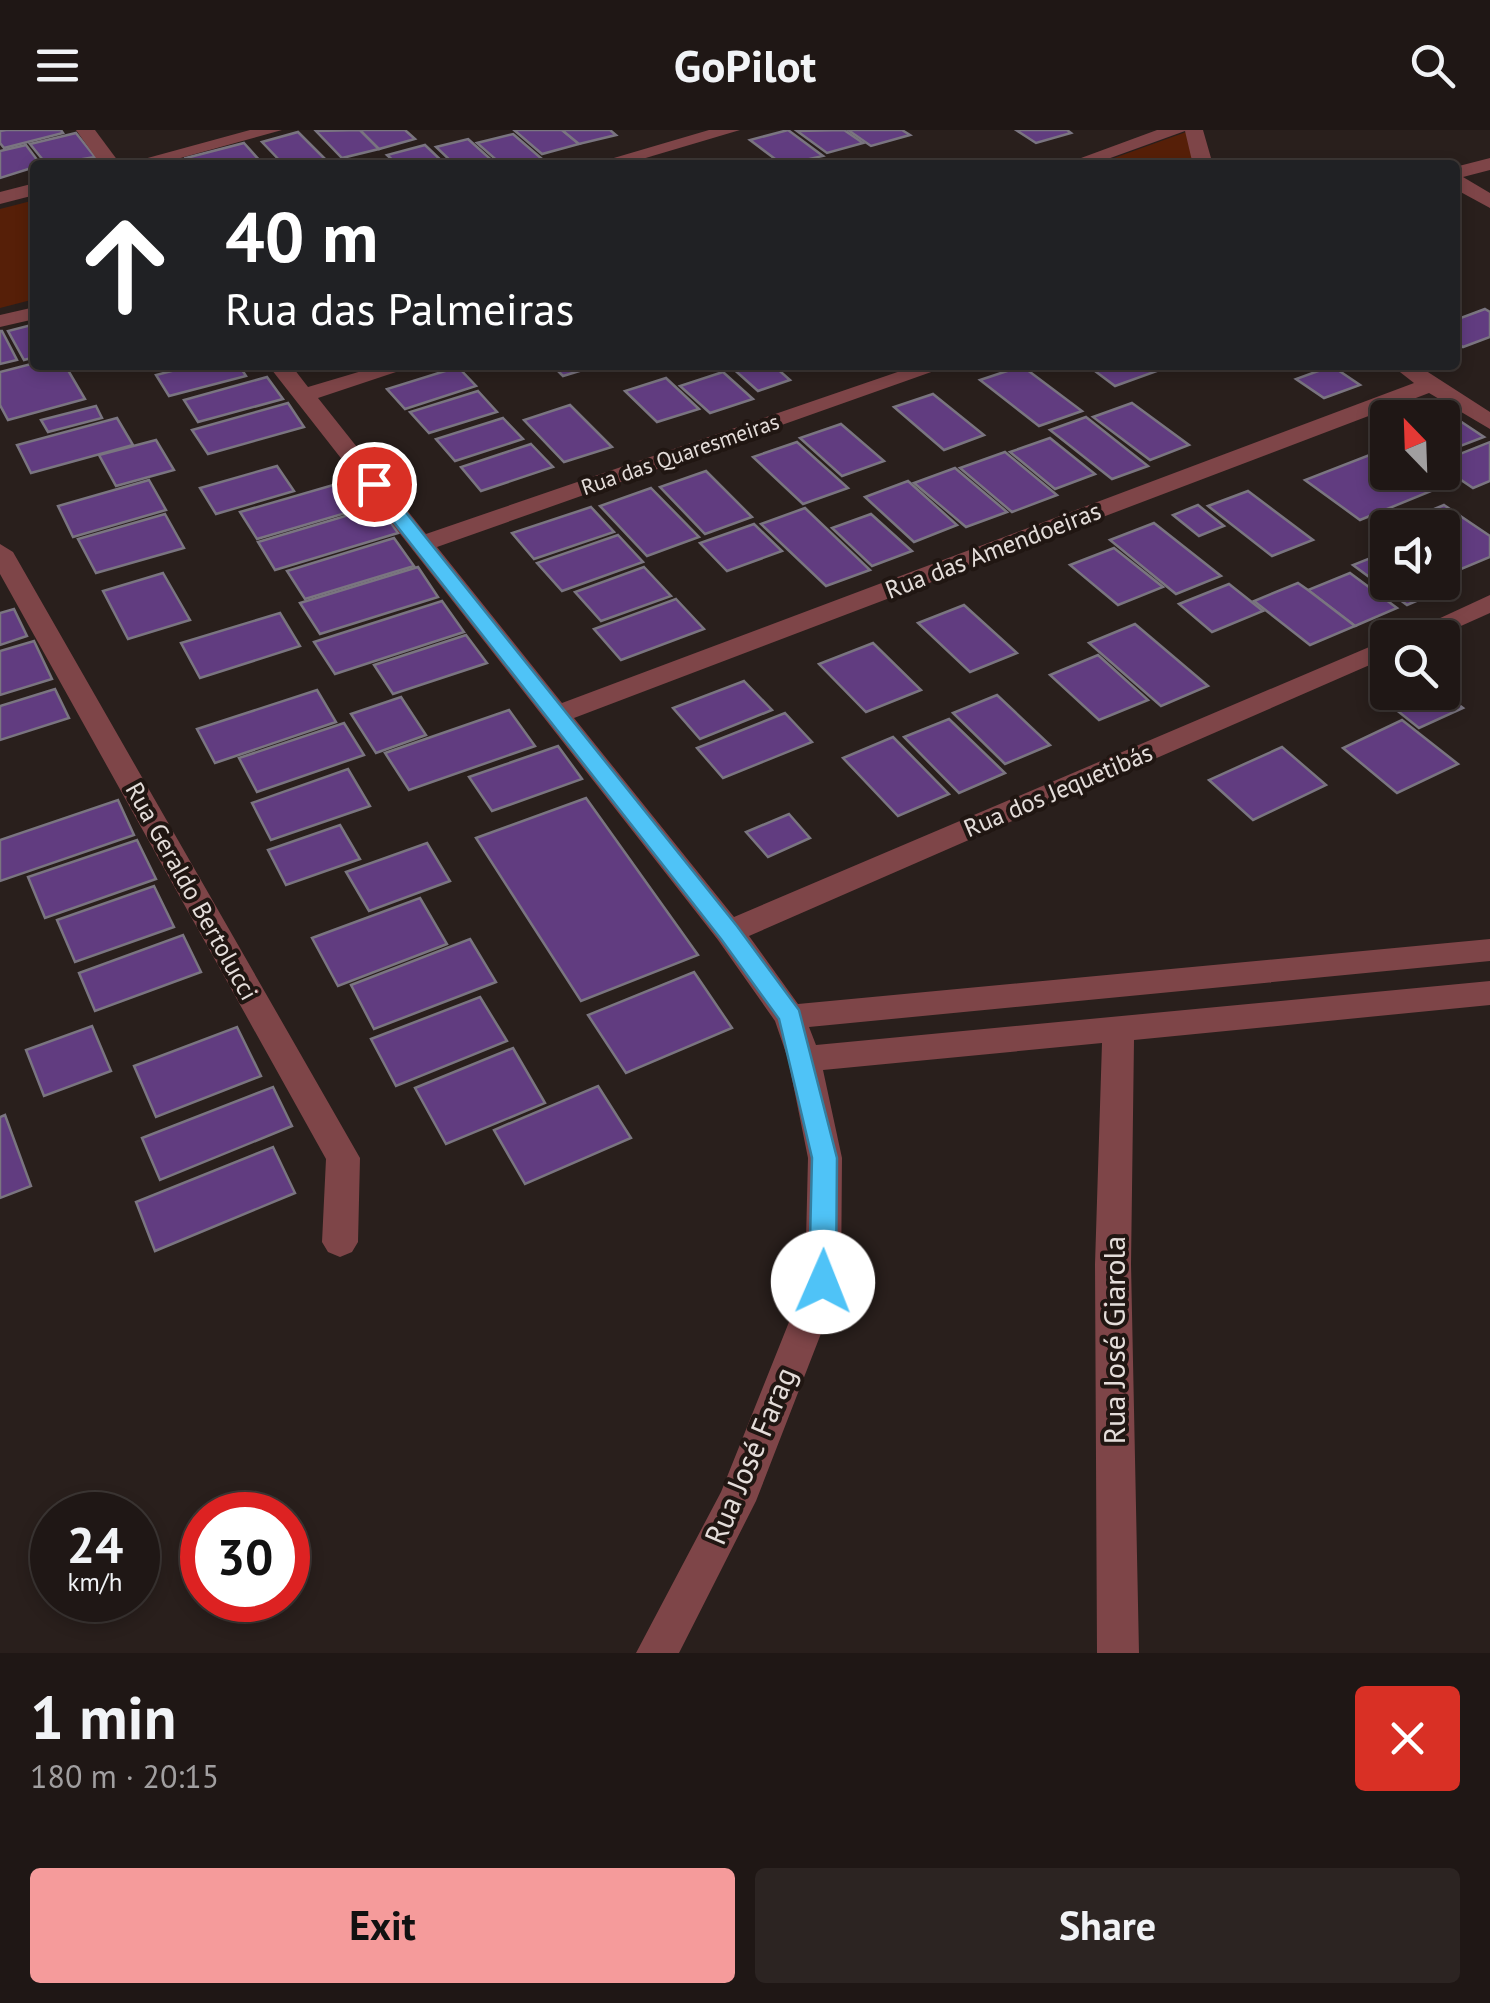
<!DOCTYPE html>
<html lang="en">
<head>
<meta charset="utf-8">
<style>
  :root { --surface:#1f1715; --page:#2c2422; --text:#f1f3f6; --muted:#a19fa0; --line:#3c3634; --accent:#f59b9b }
  body { margin:0; font-family:"PT Sans",sans-serif; background:var(--page); color:var(--text); height:100vh; display:flex; flex-direction:column; font-size:38px; white-space:nowrap }
  * { box-sizing:border-box; margin:0 }
  p { font-size:32px; color:var(--muted) }
  .icon { flex:none; width:55px; height:55px; fill:none; stroke:currentColor; stroke-width:2; stroke-linecap:round; stroke-linejoin:round }
  .map { position:relative; height:1523px; overflow:hidden }
  .drawer { display:flex; flex-direction:column; background:var(--surface); flex:1 }
  .drawer>* { flex:none }
  .guide { position:absolute; left:30px; top:30px; width:1430px; height:210px; border-radius:10px; box-shadow:0 5px 15px #0003,0 0 0 2px var(--line); background:#202124; color:#fff; overflow:hidden }
  .needle { width:65px; rotate:337deg }
  .tools { position:absolute; left:1370px; top:270px; display:grid; gap:20px }
  .tools a { display:grid; place-items:center; width:90px; height:90px; border-radius:10px; background:var(--surface); box-shadow:0 5px 15px #0003,0 0 0 2px var(--line); font-size:50px }
  .speed { position:absolute; left:30px; top:1362px; display:flex; gap:20px; font-size:50px; font-weight:700; text-align:center }
  .speed>* { display:grid; place-content:center; width:130px; height:130px; border-radius:50%; background:var(--surface); box-shadow:0 5px 15px #0003,0 0 0 2px var(--line); line-height:1 }
  .speed small { font-size:25px; font-weight:400 }
  .speed .limit { border:15px solid #d22; background:#fff; color:#111 }
  .pin { position:absolute; display:grid; place-items:center; width:85px; height:85px; color:#fff; margin:-42px; border:5px solid #fff; border-radius:50%; box-shadow:0 2px 10px #0007 }
  .me { position:absolute; width:110px; margin:-55px; rotate:1deg; stroke-linejoin:round; filter:drop-shadow(0 0 8px #0008) }
  .turn { display:flex; align-items:center; gap:35px; height:210px; padding:0 30px; font-size:45px }
  .turn .icon { width:130px; height:130px; stroke-width:2.5 }
  .turn b { display:block; font-size:70px; line-height:85px }
  .round { display:grid; place-items:center; flex:none; width:105px; height:105px; border-radius:10px; background:var(--page) }
  .headline { display:flex; align-items:center; justify-content:space-between; height:170px; padding:0 30px }
  h1 { font-size:60px; font-weight:700; line-height:75px }
  .action { display:flex; gap:20px; margin-top:auto; padding:20px 30px }
  .action a { flex:1; height:115px; border-radius:10px; background:var(--accent); color:#111; font-size:40px; font-weight:700; line-height:115px; text-align:center }
  .action a+a { background:var(--page); color:var(--text) }
  header { display:flex; justify-content:space-between; align-items:center; height:130px; padding:0 30px; background:var(--surface); font-size:45px; font-weight:700 }
  .map>svg:first-child { display:block }
</style>
</head>
<body>
<header><svg class="icon" aria-label="menu" viewBox="0 0 24 24"><path d="M4 6h16M4 12h16M4 18h16"/></svg>GoPilot<svg class="icon" aria-label="search" viewBox="0 0 24 24"><circle cx="10" cy="10" r="6"/><path d="M15 15l6 6"/></svg></header>
<div class="map">
<svg width="1490" height="1523" viewBox="0 0 1490 1523">
  <rect width="100%" height="100%" fill="#291f1c"/>
  <g fill="#561f08">
    <polygon points="1186,2 1195,35 1103,32"/>
    <polygon points="35,70 35,169 0,178 0,79"/>
  </g>
  <g fill="#613c80" stroke="#7a7580" stroke-width="2.5">
    <polygon points="61,0 63,3 4,18 0,13 0,1 6,0"/>
    <polygon points="360,0 379,19 342,28 316,1"/>
    <polygon points="360,0 405,0 415,9 379,19"/>
    <polygon points="514,0 562,0 579,14 542,24"/>
    <polygon points="562,0 610,0 616,5 579,14"/>
    <polygon points="788,0 823,26 783,35 750,10"/>
    <polygon points="844,0 863,13 827,23 797,1"/>
    <polygon points="848,0 902,0 910,5 871,16"/>
    <polygon points="1016,0 1067,0 1071,3 1036,13"/>
    <polygon points="298,2 329,33 284,35 262,12"/>
    <polygon points="76,3 95,27 47,35 30,14"/>
    <polygon points="513,4 542,29 502,35 477,13"/>
    <polygon points="468,9 496,34 455,35 436,17"/>
    <polygon points="244,13 260,31 193,35 186,28"/>
    <polygon points="26,15 41,35 0,48 0,21"/>
    <polygon points="425,15 446,35 398,35 387,25"/>
    <polygon points="1485,179 1490,182 1490,207 1463,217 1455,212 1455,190"/>
    <polygon points="35,194 35,227 24,230 8,201"/>
    <polygon points="0,201 2,201 17,230 0,234"/>
    <polygon points="35,233 65,235 85,269 8,290 0,275 0,242"/>
    <polygon points="195,235 239,235 246,246 169,266 156,245"/>
    <polygon points="552,235 594,235 596,236 563,246"/>
    <polygon points="729,235 773,235 790,250 758,261"/>
    <polygon points="1087,235 1148,235 1157,241 1115,256"/>
    <polygon points="1022,236 1082,281 1039,296 980,250"/>
    <polygon points="1332,236 1360,255 1324,268 1296,249"/>
    <polygon points="458,237 476,256 405,279 387,259"/>
    <polygon points="723,242 753,269 710,283 680,256"/>
    <polygon points="267,247 283,269 198,292 184,270"/>
    <polygon points="666,248 699,279 657,292 625,261"/>
    <polygon points="478,261 497,282 429,303 410,282"/>
    <polygon points="933,264 984,305 944,320 894,277"/>
    <polygon points="288,273 304,297 208,324 192,300"/>
    <polygon points="1132,273 1189,315 1150,330 1093,287"/>
    <polygon points="570,275 612,317 564,332 524,290"/>
    <polygon points="96,276 102,288 48,302 41,290"/>
    <polygon points="1451,285 1484,307 1442,323 1442,289"/>
    <polygon points="1086,287 1148,336 1112,349 1050,300"/>
    <polygon points="117,288 133,315 31,343 17,315"/>
    <polygon points="503,288 523,309 455,331 436,309"/>
    <polygon points="841,294 884,331 842,346 800,308"/>
    <polygon points="1050,308 1095,344 1055,359 1010,322"/>
    <polygon points="156,310 174,340 116,356 99,325"/>
    <polygon points="797,312 848,358 803,374 753,327"/>
    <polygon points="1490,312 1490,351 1473,358 1442,337 1442,331"/>
    <polygon points="531,314 553,337 481,361 461,337"/>
    <polygon points="1385,319 1388,342 1420,342 1441,357 1360,390 1305,350"/>
    <polygon points="1005,322 1057,365 1012,382 960,338"/>
    <polygon points="277,336 294,361 216,384 200,358"/>
    <polygon points="955,338 1007,382 966,397 914,353"/>
    <polygon points="706,341 752,387 705,404 660,357"/>
    <polygon points="354,349 373,375 257,409 240,382"/>
    <polygon points="149,350 166,380 73,407 58,376"/>
    <polygon points="908,351 957,395 914,412 865,367"/>
    <polygon points="651,358 699,407 647,426 600,376"/>
    <polygon points="1248,361 1313,410 1272,426 1208,376"/>
    <polygon points="1198,375 1224,396 1199,406 1173,385"/>
    <polygon points="1444,375 1490,406 1490,427 1449,444 1442,439 1442,398 1388,398"/>
    <polygon points="379,376 398,403 275,440 258,412"/>
    <polygon points="591,377 614,402 534,429 512,403"/>
    <polygon points="805,378 870,440 826,456 761,394"/>
    <polygon points="165,384 184,418 96,443 78,409"/>
    <polygon points="871,384 912,421 872,436 832,398"/>
    <polygon points="1154,393 1221,446 1176,464 1110,410"/>
    <polygon points="754,394 782,421 727,441 700,413"/>
    <polygon points="618,405 643,432 562,461 537,433"/>
    <polygon points="394,408 414,436 305,469 287,441"/>
    <polygon points="1114,418 1163,457 1118,475 1070,435"/>
    <polygon points="1388,421 1388,452 1442,452 1449,457 1407,475 1353,435"/>
    <polygon points="418,437 438,467 320,504 300,473"/>
    <polygon points="644,437 671,466 601,491 575,462"/>
    <polygon points="163,443 190,490 128,509 103,461"/>
    <polygon points="1350,443 1397,478 1355,496 1308,460"/>
    <polygon points="1298,453 1308,460 1355,496 1310,515 1254,471"/>
    <polygon points="1229,454 1263,481 1212,502 1179,474"/>
    <polygon points="676,469 704,499 621,530 594,499"/>
    <polygon points="442,471 464,502 335,544 314,512"/>
    <polygon points="964,475 1017,523 970,542 918,493"/>
    <polygon points="14,479 27,506 0,515 0,483"/>
    <polygon points="280,483 300,516 200,548 181,513"/>
    <polygon points="1135,494 1208,556 1161,576 1089,513"/>
    <polygon points="466,505 487,533 393,564 374,535"/>
    <polygon points="34,511 52,549 0,565 0,521"/>
    <polygon points="873,513 921,560 866,582 819,534"/>
    <polygon points="1098,525 1148,570 1099,590 1050,545"/>
    <polygon points="744,551 772,580 700,609 673,578"/>
    <polygon points="55,559 69,588 0,610 0,576"/>
    <polygon points="317,560 336,592 215,633 197,599"/>
    <polygon points="1400,562 1442,562 1463,578 1419,598 1384,570"/>
    <polygon points="997,565 1050,615 1005,634 953,583"/>
    <polygon points="401,567 426,605 376,623 351,584"/>
    <polygon points="509,580 535,616 409,660 385,623"/>
    <polygon points="785,583 812,612 723,648 697,618"/>
    <polygon points="949,589 1005,643 959,663 904,607"/>
    <polygon points="1402,590 1458,634 1397,663 1343,618"/>
    <polygon points="344,593 364,625 257,662 239,628"/>
    <polygon points="893,607 949,664 898,686 843,628"/>
    <polygon points="558,616 582,649 492,681 469,647"/>
    <polygon points="1282,617 1326,655 1253,690 1209,650"/>
    <polygon points="348,639 370,676 271,710 252,673"/>
    <polygon points="586,668 698,825 581,871 476,708"/>
    <polygon points="118,670 134,705 0,751 0,710"/>
    <polygon points="789,684 810,708 768,727 746,702"/>
    <polygon points="340,695 360,729 286,755 268,720"/>
    <polygon points="137,710 156,749 45,788 28,747"/>
    <polygon points="427,713 450,751 369,781 346,742"/>
    <polygon points="154,756 174,797 75,832 57,790"/>
    <polygon points="420,768 447,814 338,856 312,808"/>
    <polygon points="183,805 201,842 95,881 79,843"/>
    <polygon points="470,809 496,852 374,899 351,855"/>
    <polygon points="694,842 732,898 626,943 588,885"/>
    <polygon points="480,867 507,911 396,956 371,909"/>
    <polygon points="92,896 111,941 44,966 26,920"/>
    <polygon points="237,897 261,946 156,987 134,936"/>
    <polygon points="513,918 545,973 446,1014 415,958"/>
    <polygon points="598,956 631,1008 525,1054 494,1000"/>
    <polygon points="273,957 292,996 160,1050 142,1008"/>
    <polygon points="5,985 31,1056 0,1068 0,987"/>
    <polygon points="273,1017 295,1063 155,1121 136,1072"/>
  </g>
  <g fill="none" stroke-linecap="round" stroke-linejoin="round">
    <g fill="#7e4548" fill-rule="evenodd">
      <polygon points="76,0 95,0 121,35 101,35"/>
      <polygon points="250,0 282,0 155,35 122,35"/>
      <polygon points="709,0 740,0 622,35 590,35"/>
      <polygon points="1157,0 1203,0 1213,35 1193,35 1185,1 1091,35 1062,35"/>
      <polygon points="1490,28 1490,40 1463,47 1490,63 1490,78 1455,59 1455,37"/>
      <polygon points="35,53 35,65 0,74 0,62"/>
      <polygon points="35,177 35,189 0,197 0,185"/>
      <polygon points="268,235 291,235 308,257 382,235 417,235 318,268 426,404 918,235 951,235 437,417 562,573 1414,253 1391,235 1417,235 1490,282 1490,299 1429,263 574,588 734,787 1388,509 1388,527 749,806 798,874 1490,809 1490,831 809,897 816,915 1490,851 1490,875 1134,910 1131,1134 1139,1523 1097,1523 1095,1134 1102,913 823,940 842,1028 841,1152 756,1371 679,1523 636,1523 721,1362 805,1152 808,1028 788,929 775,891 718,810"/>
      <polygon points="0,414 13,422 360,1028 358,1112 352,1122 340,1127 328,1122 322,1112 326,1029 0,444"/>
      <polygon points="1490,465 1490,483 1434,508 1397,508"/>
    </g>
  </g>
  <polygon fill="#4fc3f7" stroke="#337fa1" stroke-width="2.5" points="374,349 380,350 737,796 799,880 837,1028 836,1152 832,1161 813,1161 809,1152 812,1028 779,889 721,809 367,358 365,354"/>
  <g text-anchor="middle" stroke-width="8" stroke-linejoin="round" paint-order="stroke">
    <g font-size="22" fill="#e4ddda" stroke="#201612">
      <text transform="translate(680 324) rotate(-19)" y="8">Rua das Quaresmeiras</text>
    </g>
    <g font-size="25" fill="#e4ddda" stroke="#201612">
      <text transform="translate(993 420) rotate(-21)" y="9">Rua das Amendoeiras</text>
      <text transform="translate(1058 660) rotate(-23)" y="9">Rua dos Jequetibás</text>
      <text transform="translate(192 761) rotate(61)" y="9">Rua Geraldo Bertolucci</text>
    </g>
    <g font-size="30" fill="#e4ddda" stroke="#201612">
      <text transform="translate(1115 1210) rotate(-90)" y="10">Rua José Giarola</text>
      <text transform="translate(751 1326) rotate(-67)" y="10">Rua José Farag</text>
    </g>
  </g>
</svg>
<div class="tools">
<a><svg class="needle" viewBox="-14 -14 28 28"><path d="M0-13l5 13h-10z" fill="#e53935"/><path d="M0 13l5-13h-10z" fill="#a19fa0"/></svg></a>
<a><svg class="icon" aria-label="sound" viewBox="0 0 24 24"><path d="M4 9h4l5-4v14l-5-4H4zM17 9q2 3 0 6"/></svg></a>
<a><svg class="icon" aria-label="search" viewBox="0 0 24 24"><circle cx="10" cy="10" r="6"/><path d="M15 15l6 6"/></svg></a>
</div>
<div class="speed"><div>24<small>km/h</small></div><div class="limit">30</div></div>
<div class="pin" style="left:374px;top:354px;background:#d93025"><svg class="icon" aria-label="arrive" viewBox="0 0 24 24"><path d="M6 21V4h12l-3 4 3 4H6"/></svg></div>
<svg class="me" style="left:823px;top:1152px" viewBox="-20 -20 40 40"><circle r="19" fill="#fff"/><path d="M0-13L10 11 0 6-10 11z" fill="#4fc3f7"/></svg>
<div class="guide">
<div class="turn"><svg class="icon" aria-label="ahead" viewBox="0 0 24 24"><path d="M12 20V5M6 11l6-6 6 6"/></svg><div><b>40 m</b>Rua das Palmeiras</div></div>
</div>
</div>
<section class="drawer">
<div class="headline"><div><h1>1 min</h1><p>180 m · 20:15</p></div><a class="round" style="background:#d93025;color:#fff"><svg class="icon" aria-label="close" viewBox="0 0 24 24"><path d="M6 6l12 12M18 6L6 18"/></svg></a></div>
<div class="action"><a>Exit</a><a>Share</a></div>
</section>
</body>
</html>
